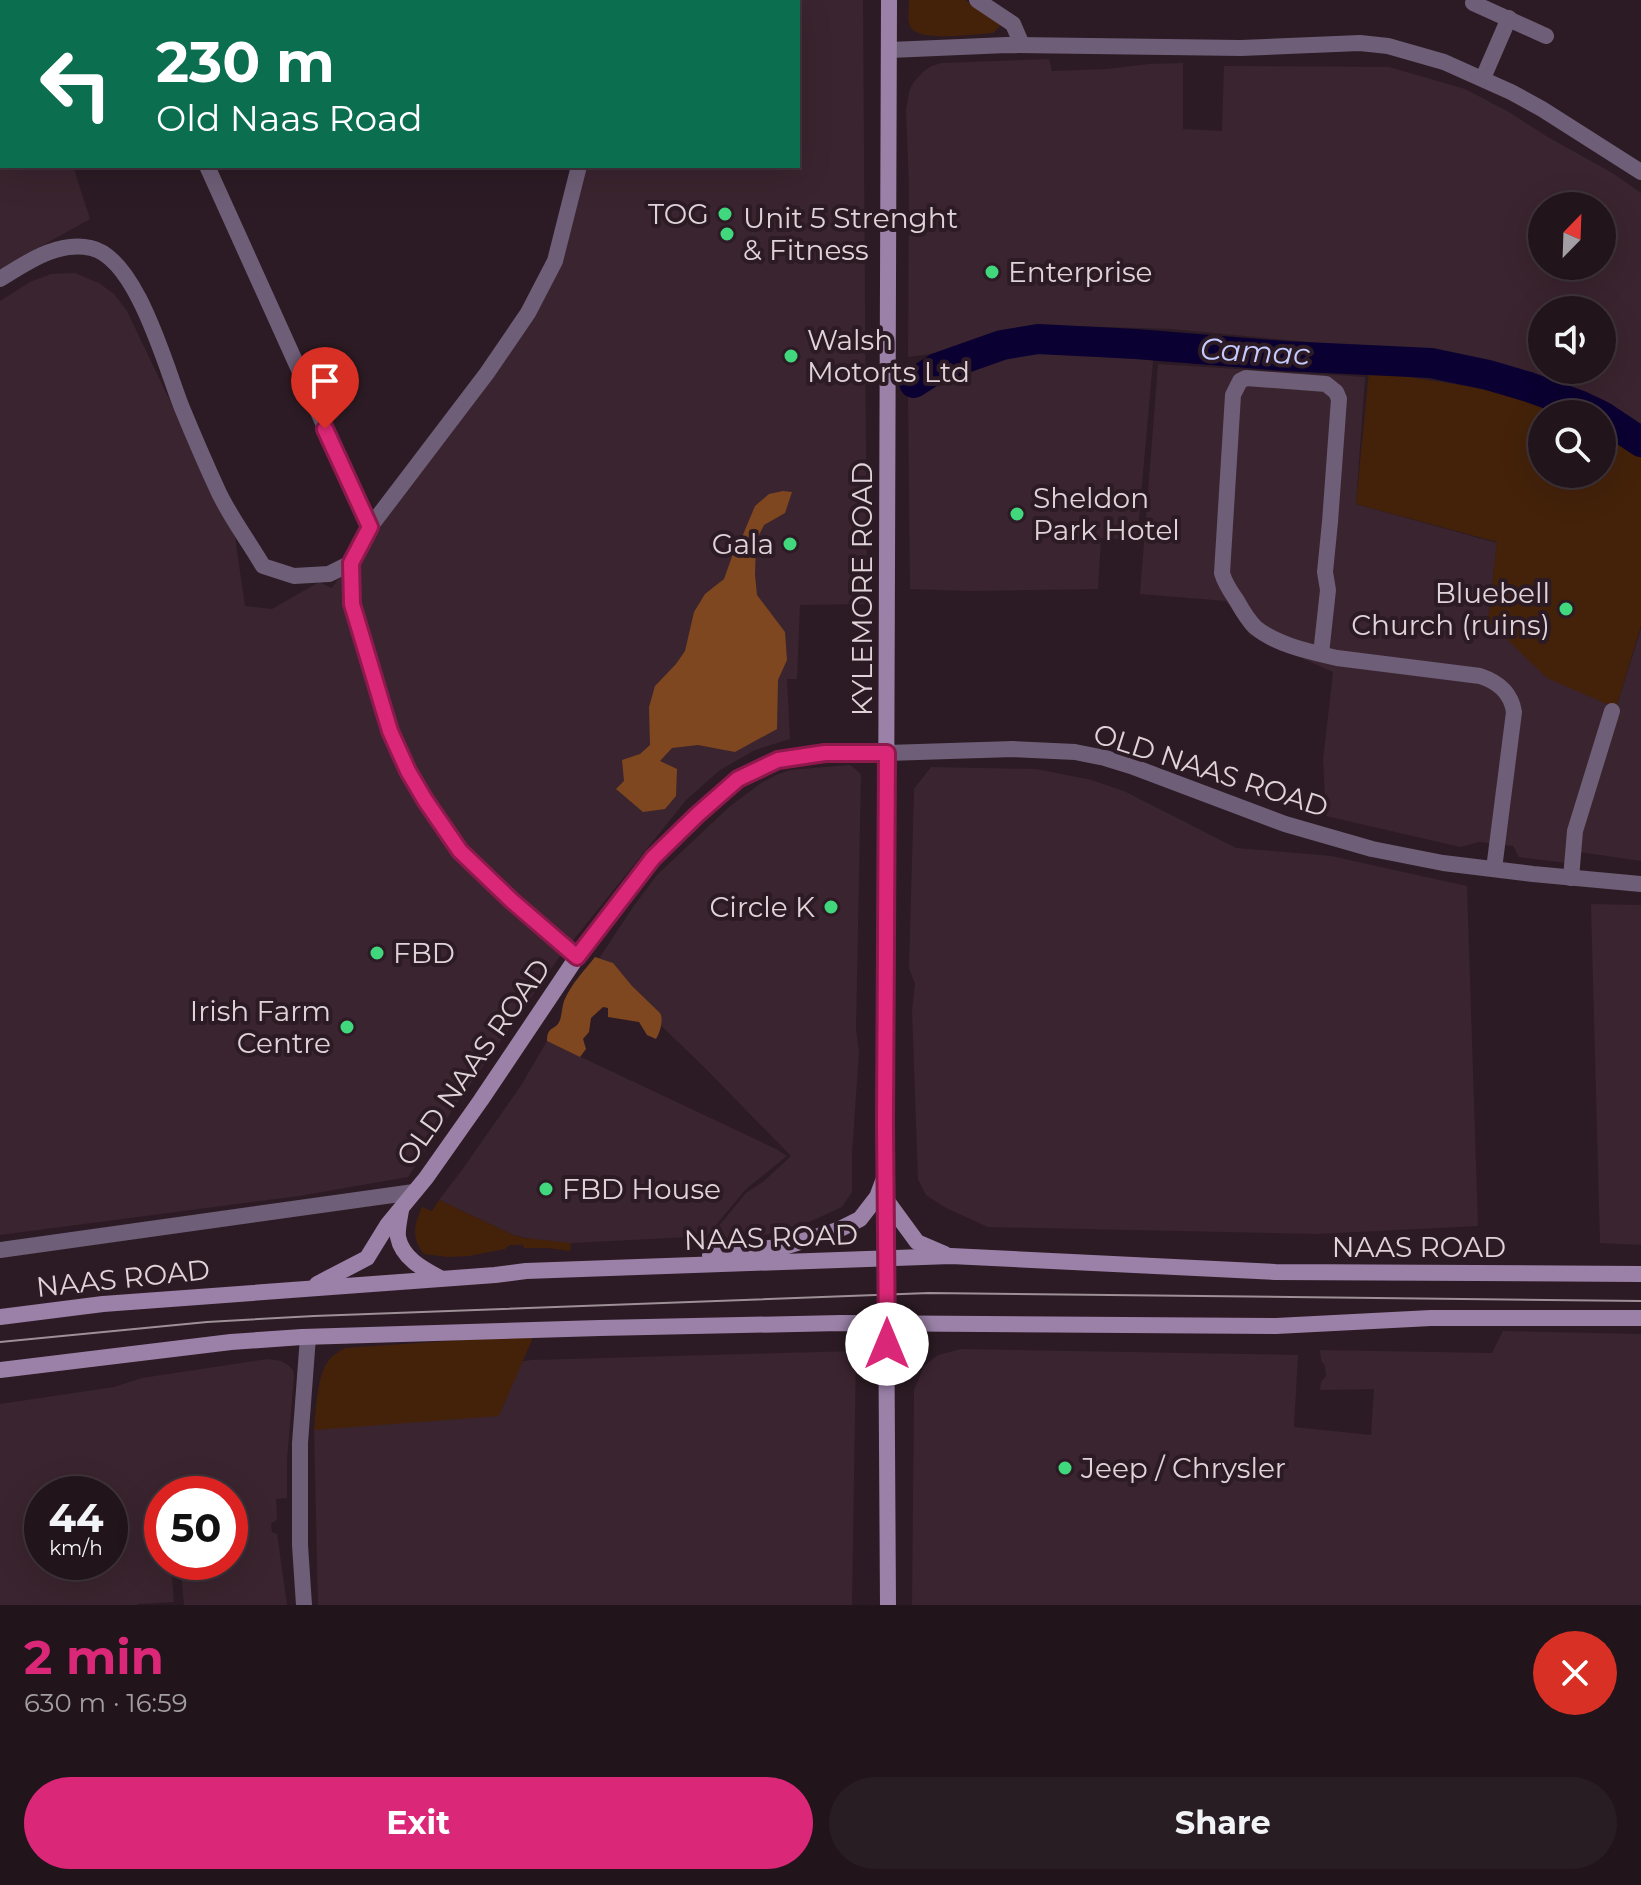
<!DOCTYPE html>
<html lang="en">
<head>
<meta charset="utf-8">
<style>
  :root { --surface:#21141b; --page:#291d24; --text:#f1f3f6; --muted:#a29ea3; --line:#3e333a; --accent:#db2777 }
  body { margin:0; font-family:Montserrat,sans-serif; background:var(--page); color:var(--text); height:100vh; display:flex; flex-direction:column; font-size:30px; white-space:nowrap }
  * { box-sizing:border-box; margin:0 }
  p { font-size:26px; color:var(--muted) }
  .icon { flex:none; width:44px; height:44px; fill:none; stroke:currentColor; stroke-width:2; stroke-linecap:round; stroke-linejoin:round }
  .map { position:relative; height:1605px; overflow:hidden }
  .drawer { display:flex; flex-direction:column; background:var(--surface); flex:1 }
  .drawer>* { flex:none }
  .guide { position:absolute; left:0px; top:0px; width:800px; height:168px; box-shadow:0 8px 32px #0002,0 0 0 2px var(--line); background:#0b6e4f; color:#fff; overflow:hidden }
  .needle { width:52px; rotate:23deg }
  .fabs { position:absolute; left:1528px; top:192px; display:grid; gap:16px }
  .fabs a { display:grid; place-items:center; width:88px; height:88px; border-radius:50%; background:var(--surface); box-shadow:0 8px 32px #0002,0 0 0 2px var(--line); font-size:40px }
  .speed { position:absolute; left:24px; top:1476px; display:flex; gap:16px; font-size:40px; font-weight:700; text-align:center }
  .speed>* { display:grid; place-content:center; width:104px; height:104px; border-radius:50%; background:var(--surface); box-shadow:0 8px 32px #0002,0 0 0 2px var(--line); line-height:1 }
  .speed small { font-size:20px; font-weight:400 }
  .speed .limit { border:12px solid #d22; background:#fff; color:#111 }
  .pin { position:absolute; display:grid; place-items:center; width:68px; height:68px; color:#fff; margin:-82px -34px; border-radius:50% 50% 50% 0; rotate:-45deg; box-shadow:0 0 8px #0007 }
  .pin .icon { rotate:45deg }
  .me { position:absolute; width:88px; margin:-44px; rotate:0deg; stroke-linejoin:round; filter:drop-shadow(0 0 6px #0008) }
  .turn { display:flex; align-items:center; gap:28px; height:168px; padding:0 24px; font-size:36px }
  .turn .icon { width:104px; height:104px; stroke-width:2.5 }
  .turn b { display:block; font-size:56px; line-height:68px }
  .round { display:grid; place-items:center; flex:none; width:84px; height:84px; border-radius:42px; background:var(--page) }
  .overview { display:flex; align-items:center; justify-content:space-between; height:136px; padding:0 24px }
  h1 { font-size:48px; font-weight:700; line-height:60px; color:var(--accent) }
  .cta { display:flex; gap:16px; margin-top:auto; padding:16px 24px }
  .cta a { flex:1; height:92px; border-radius:48px; background:var(--accent); color:#fff; font-size:32px; font-weight:700; line-height:92px; text-align:center }
  .cta a+a { background:var(--page); color:var(--text) }
  .map>svg:first-child { display:block }
</style>
</head>
<body>
<div class="map">
<svg width="1641" height="1605" viewBox="0 0 1641 1605">
  <rect width="100%" height="100%" fill="#2c1b24"/>
  <g fill="#3a242f" fill-rule="evenodd">
    <polygon points="0,0 253,0 249,2 2,2 2,166 73,166 90,219 0,269"/>
    <polygon points="620,0 863,0 867,604 800,605 797,679 787,679 790,739 755,750 720,770 687,799 558,959 457,1103 408,1177 299,1196 0,1235 0,301 30,282 51,274 75,273 99,283 114,294 127,311 235,537 245,606 272,609 319,582 332,588 555,261 579,166 798,166 798,2 619,2"/>
    <path d="M1049 59 1052 71 1108 69 1148 64 1183 63V129L1222 131 1224 66 1389 67 1465 89 1509 112 1546 136 1614 174 1641 193V424L1605 404 1533 376 1460 358 1372 348 1172 329 1042 325 1015 328 953 351 908 357 909 186 906 110 909 92 913 83 923 72 931 66 942 63ZM1542 206H1602V266H1542ZM1542 310H1602V370H1542Z"/>
    <polygon points="1021,348 1154,350 1137,540 1101,538 1098,589 970,591 910,589 908,392 948,374"/>
    <polygon points="1158,364 1365,377 1356,504 1497,543 1488,621 1616,708 1641,629 1641,861 1579,852 1566,863 1519,857 1513,846 1479,842 1460,847 1326,816 1323,760 1333,672 1250,635 1226,601 1140,594"/>
    <polygon points="850,765 861,774 856,1030 859,1052 852,1153 852,1192 842,1207 807,1223 770,1234 753,1237 708,1239 746,1193 764,1181 791,1156 703,1066 596,963 633,907 657,875 729,807 761,783 776,775 790,770"/>
    <polygon points="931,767 1036,769 1092,780 1126,792 1236,848 1331,856 1467,886 1478,1226 1317,1234 988,1227 946,1208 926,1195 918,1179 912,1011 915,984 909,968 914,789"/>
    <polygon points="1591,904 1641,905 1641,1245 1600,1243"/>
    <polygon points="547,1041 776,1149 787,1156 745,1190 707,1236 554,1244 513,1235 439,1200 462,1170 520,1087"/>
    <polygon points="1503,1331 1641,1334 1641,1605 912,1605 914,1390 924,1366 938,1355 961,1349 1298,1355 1294,1427 1371,1435 1374,1389 1320,1390 1321,1382 1326,1376 1325,1366 1321,1360 1320,1350 1492,1353"/>
    <polygon points="856,1351 852,1605 318,1605 314,1430 322,1412 366,1384 531,1360"/>
    <path d="M267 1359 281 1361 288 1365 293 1370 294 1376 287 1460V1498L276 1499 277 1519 271 1524 272 1532 277 1534 287 1605H184L180 1562H230V1494H162V1562H171L174 1602 137 1604 138 1605H0V1404L114 1387 142 1378ZM42 1494H110V1562H42Z"/>
  </g>
  <g fill="#44220a">
    <path d="M909 0H965L1001 25 993 33C977 34 917 43 910 26 907 19 909 8 909 0Z"/>
    <polygon points="1369,371 1493,390 1559,414 1542,414 1542,474 1602,474 1602,434 1635,453 1641,458 1641,626 1616,708 1547,678 1488,621 1497,542 1356,504"/>
    <path d="M439 1200 513 1235 525 1238 571 1243 570 1251 548 1248H524L523 1245H510L505 1249 469 1256 448 1257 424 1254C411 1238 414 1225 422 1207L432 1211Z"/>
    <path d="M534 1335 499 1416 314 1430C316 1411 317 1374 329 1360 334 1354 340 1351 345 1348Z"/>
  </g>
  <g fill="#7f471f">
    <polygon points="783,491 792,492 785,513 764,525 756,541 755,575 757,595 785,632 787,660 778,680 777,729 735,752 698,745 672,748 660,761 677,769 676,796 665,809 643,812 616,789 624,781 622,760 640,754 650,745 649,707 655,686 676,664 685,651 694,612 705,594 724,579 734,551 742,537 755,506 769,494"/>
    <path d="M595 957 613 963 632 986 660 1013C664 1020 660 1032 656 1039L647 1035 639 1022 608 1017V1008L603 1007 591 1018 589 1032 583 1039 586 1049 580 1057 547 1041C547 1025 556 1031 560 1020 562 1014 562 1007 564 1001 571 984 584 971 595 957Z"/>
  </g>
  <g fill="none" stroke-linecap="round" stroke-linejoin="round">
    <g stroke="#0b0032" stroke-width="30">
      <polyline points="914,383 937,368 1002,345 1038,339 1136,344 1284,356 1431,363 1488,375 1529,387 1579,405 1598,414"/>
      <polyline points="1602,416 1641,442"/>
    </g>
    <g stroke="#6e5e77" stroke-width="16">
      <polyline points="977,0 1013,24 1022,45"/>
      <polyline points="619,2 620,0"/>
      <polyline points="1473,3 1546,36"/>
      <polyline points="890,50 1007,45 1241,48 1360,43 1388,46 1444,62 1511,92 1542,109 1641,172"/>
      <polyline points="1483,78 1509,18"/>
      <polyline points="207,166 370,527"/>
      <path d="M0 279C26 263 58 240 91 248 137 258 166 368 182 408 194 437 206 465 219 493 231 518 249 542 263 566L294 576 329 574 351 563"/>
      <path d="M1321 654 1328 590 1325 572 1330 522 1339 399 1336 392 1326 384 1246 378 1240 381 1233 395 1222 573C1225 584 1231 592 1237 601 1242 610 1247 619 1255 627 1276 645 1311 652 1337 658L1480 676C1498 682 1511 692 1514 712L1494 869"/>
      <polyline points="887,753 1013,749 1075,752 1105,758 1131,766 1285,824 1372,849 1443,863 1533,874 1641,884"/>
      <polyline points="1571,878 1575,831 1612,711"/>
      <polyline points="577,957 547,933 460,851 425,800 408,771 390,731 374,681 352,604 351,563 370,527 487,373 528,313 555,261 579,166"/>
      <polyline points="0,1250 414,1192"/>
      <polyline points="304,1605 300,1545 300,1443 308,1337"/>
    </g>
    <g stroke="#9b81a8" stroke-width="16">
      <polyline points="887,1201 917,1242 945,1254"/>
      <path d="M401 1210C400 1217 397 1229 398 1237 402 1258 423 1269 440 1278"/>
      <polyline points="710,1255 787,1246 838,1230 860,1219 877,1197 883,1181"/>
      <polyline points="317,1284 367,1258 388,1224 426,1178 481,1100 577,957 653,858 697,815 738,779 778,760 825,753 887,753"/>
      <polyline points="0,1317 103,1304 495,1275 526,1271 951,1256 1275,1272 1641,1274"/>
      <polyline points="0,1370 231,1342 302,1337 600,1328 841,1323 1276,1326 1431,1318 1641,1318"/>
      <polyline points="888,1605 885,1125 889,0"/>
    </g>
    <polyline stroke="#9e9096" stroke-width="2" points="0,1342 207,1322 314,1316 929,1293 1641,1301"/>
  </g>
  <g fill="none" stroke-linecap="round" stroke-linejoin="round">
    <defs>
      <polyline id="route" points="325,429 370,527 351,563 352,604 390,731 408,771 425,800 460,851 511,900 577,957 653,858 697,815 738,779 778,760 825,753 887,753 885,1125 887,1344"/>
    </defs>
    <use href="#route" stroke="#8e194d" stroke-width="20"/>
    <use href="#route" stroke="#db2777" stroke-width="14"/>
  </g>
  <g fill="#41d77c" stroke="#2c1b24" stroke-width="3">
    <circle cx="725" cy="214" r="8"/>
    <circle cx="727" cy="234" r="8"/>
    <circle cx="992" cy="272" r="8"/>
    <circle cx="791" cy="356" r="8"/>
    <circle cx="1017" cy="514" r="8"/>
    <circle cx="790" cy="544" r="8"/>
    <circle cx="1566" cy="609" r="8"/>
    <circle cx="831" cy="907" r="8"/>
    <circle cx="377" cy="953" r="8"/>
    <circle cx="347" cy="1027" r="8"/>
    <circle cx="546" cy="1189" r="8"/>
    <circle cx="1065" cy="1468" r="8"/>
  </g>
  <g text-anchor="middle" stroke-width="8" stroke-linejoin="round" paint-order="stroke">
    <g font-size="28" fill="#dfd3d8" stroke="#2c1b24" text-anchor="start">
      <text x="709" y="224" text-anchor="end">TOG</text>
      <text x="743" y="228">Unit 5 Strenght<tspan x="743" dy="32">&amp; Fitness</tspan></text>
      <text x="1008" y="282">Enterprise</text>
      <text x="807" y="350">Walsh<tspan x="807" dy="32">Motorts Ltd</tspan></text>
      <text x="1033" y="508">Sheldon<tspan x="1033" dy="32">Park Hotel</tspan></text>
      <text x="774" y="554" text-anchor="end">Gala</text>
      <text x="1550" y="603" text-anchor="end">Bluebell<tspan x="1550" dy="32">Church (ruins)</tspan></text>
      <text x="815" y="917" text-anchor="end">Circle K</text>
      <text x="393" y="963">FBD</text>
      <text x="331" y="1021" text-anchor="end">Irish Farm<tspan x="331" dy="32">Centre</tspan></text>
      <text x="562" y="1199">FBD House</text>
      <text x="1081" y="1478">Jeep / Chrysler</text>
    </g>
    <g font-size="28" fill="#dfd3d8" stroke="#2c1b24">
      <text transform="translate(862 589) rotate(-90)" y="10">KYLEMORE ROAD</text>
      <text transform="translate(1211 770) rotate(18)" y="10">OLD NAAS ROAD</text>
      <text transform="translate(473 1062) rotate(-55)" y="10">OLD NAAS ROAD</text>
      <text transform="translate(771 1237) rotate(-2)" y="10">NAAS ROAD</text>
      <text x="1419" y="1257">NAAS ROAD</text>
      <text transform="translate(123 1278) rotate(-6)" y="10">NAAS ROAD</text>
    </g>
    <g font-size="30" font-style="italic" fill="#c5caff" stroke="#2c1b24">
      <text transform="translate(1255 352) rotate(3)" y="10">Camac</text>
    </g>
  </g>
</svg>
<div class="fabs">
<a><svg class="needle" viewBox="-14 -14 28 28"><path d="M0-13l5 13h-10z" fill="#e53935"/><path d="M0 13l5-13h-10z" fill="#a29ea3"/></svg></a>
<a><svg class="icon" aria-label="sound" viewBox="0 0 24 24"><path d="M4 9h4l5-4v14l-5-4H4zM17 9q2 3 0 6"/></svg></a>
<a><svg class="icon" aria-label="search" viewBox="0 0 24 24"><circle cx="10" cy="10" r="6"/><path d="M15 15l6 6"/></svg></a>
</div>
<div class="speed"><div>44<small>km/h</small></div><div class="limit">50</div></div>
<div class="pin" style="left:325px;top:429px;background:#d93025"><svg class="icon" aria-label="arrive" viewBox="0 0 24 24"><path d="M6 21V4h12l-3 4 3 4H6"/></svg></div>
<svg class="me" style="left:887px;top:1344px" viewBox="-20 -20 40 40"><circle r="19" fill="#fff"/><path d="M0-13L10 11 0 6-10 11z" fill="#db2777"/></svg>
<div class="guide">
<div class="turn"><svg class="icon" aria-label="left" viewBox="0 0 24 24"><path d="M17 20v-9H6M10 6l-5 5 5 5"/></svg><div><b>230 m</b>Old Naas Road</div></div>
</div>
</div>
<section class="drawer">
<div class="overview"><div><h1>2 min</h1><p>630 m · 16:59</p></div><a class="round" style="background:#d93025;color:#fff"><svg class="icon" aria-label="close" viewBox="0 0 24 24"><path d="M6 6l12 12M18 6L6 18"/></svg></a></div>
<div class="cta"><a>Exit</a><a>Share</a></div>
</section>
</body>
</html>
